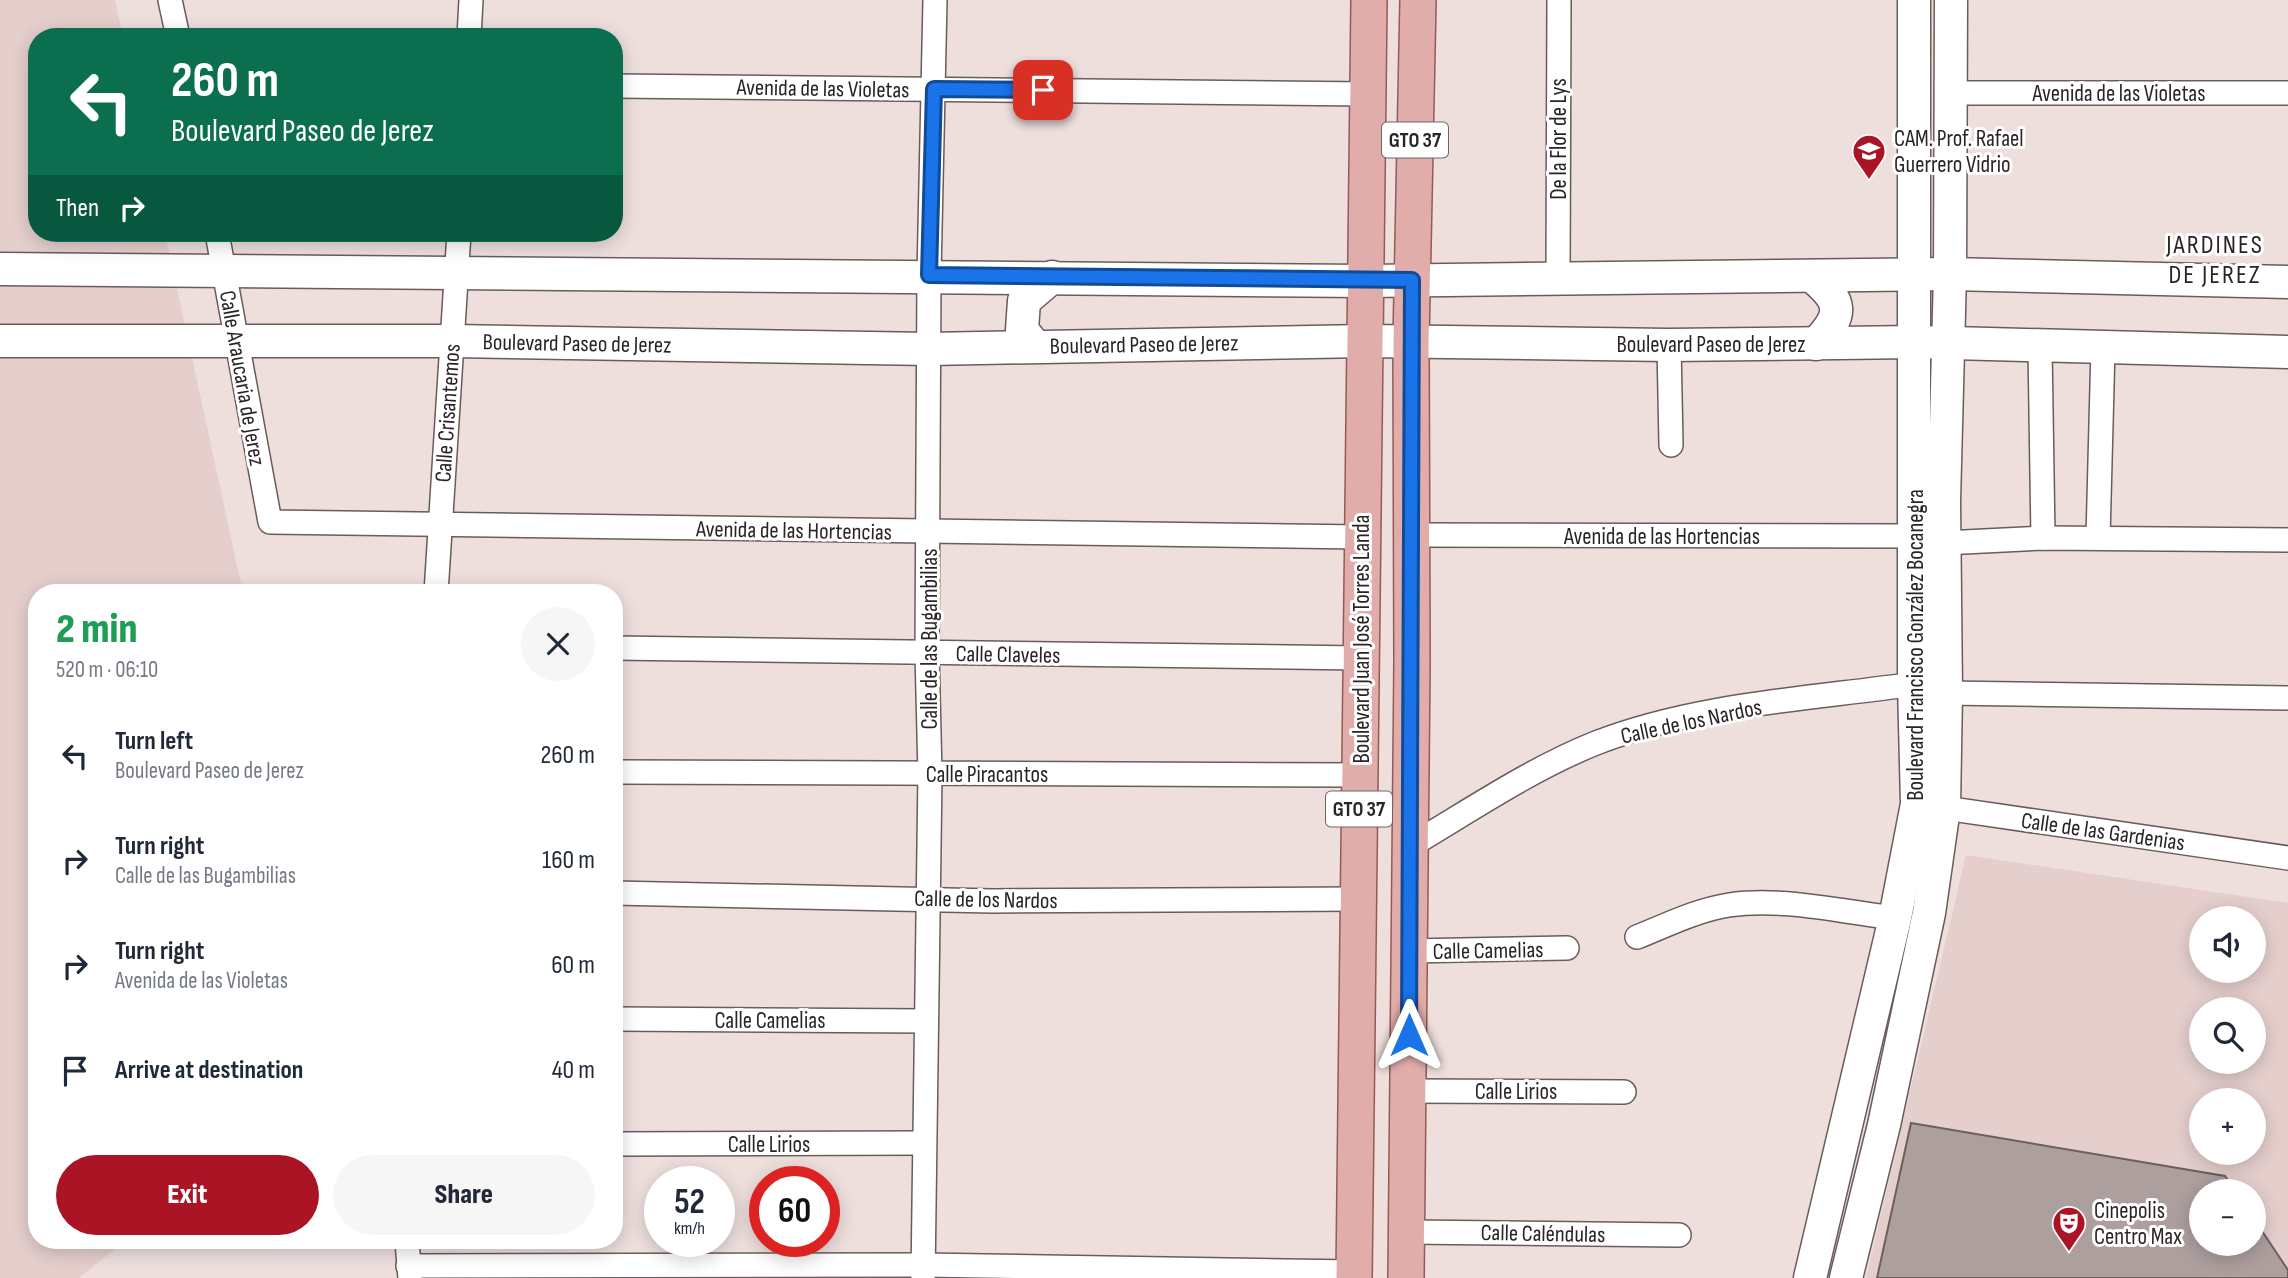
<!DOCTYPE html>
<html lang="en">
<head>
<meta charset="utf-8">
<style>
  :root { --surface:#fff; --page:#f6f6f7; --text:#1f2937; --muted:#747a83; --accent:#aa1425 }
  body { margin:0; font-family:"Sofia Sans Condensed",sans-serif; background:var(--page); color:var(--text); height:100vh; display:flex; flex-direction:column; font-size:26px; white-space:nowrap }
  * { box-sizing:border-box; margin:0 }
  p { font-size:23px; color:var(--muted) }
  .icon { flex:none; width:38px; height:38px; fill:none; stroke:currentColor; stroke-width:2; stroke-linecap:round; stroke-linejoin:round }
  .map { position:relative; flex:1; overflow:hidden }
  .sheet { position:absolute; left:28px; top:584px; width:595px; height:665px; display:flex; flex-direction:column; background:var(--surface); border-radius:28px; box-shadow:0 4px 18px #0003 }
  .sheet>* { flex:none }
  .top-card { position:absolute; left:28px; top:28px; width:595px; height:214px; border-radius:28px; box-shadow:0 4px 18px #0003; background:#0b6e4f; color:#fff; overflow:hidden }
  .tools { position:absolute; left:2189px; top:906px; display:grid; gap:14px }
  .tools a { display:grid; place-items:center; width:77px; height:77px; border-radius:50%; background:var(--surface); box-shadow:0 4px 18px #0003; font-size:35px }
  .speed { position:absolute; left:644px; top:1166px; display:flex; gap:14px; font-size:35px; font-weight:700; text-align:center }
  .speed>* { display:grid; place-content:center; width:91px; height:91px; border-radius:50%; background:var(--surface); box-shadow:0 4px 18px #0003; line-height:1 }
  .speed small { font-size:18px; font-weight:400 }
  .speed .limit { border:10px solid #d22; background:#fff; color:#111 }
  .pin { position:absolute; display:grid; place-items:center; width:60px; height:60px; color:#fff; margin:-30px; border-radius:14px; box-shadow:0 4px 10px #0006 }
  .me { position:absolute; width:77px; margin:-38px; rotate:0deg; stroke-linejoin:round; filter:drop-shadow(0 0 5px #0008) }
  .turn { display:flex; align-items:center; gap:24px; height:147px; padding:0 28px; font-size:32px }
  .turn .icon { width:91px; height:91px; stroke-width:2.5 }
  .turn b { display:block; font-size:49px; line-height:60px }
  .then { display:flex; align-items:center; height:66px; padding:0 28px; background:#0003; gap:14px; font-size:26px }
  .round { display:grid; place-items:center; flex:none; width:74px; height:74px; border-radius:37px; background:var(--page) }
  .head { display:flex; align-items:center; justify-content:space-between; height:119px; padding:0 28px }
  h1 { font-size:42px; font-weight:800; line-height:52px; color:#1e9e55 }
  .action { display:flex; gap:14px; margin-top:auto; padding:14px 28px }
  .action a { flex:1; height:80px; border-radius:42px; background:var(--accent); color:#fff; font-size:28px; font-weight:800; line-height:80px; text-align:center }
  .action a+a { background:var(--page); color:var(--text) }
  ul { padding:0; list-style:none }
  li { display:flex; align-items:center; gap:21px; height:105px; padding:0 28px }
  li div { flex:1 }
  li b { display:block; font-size:26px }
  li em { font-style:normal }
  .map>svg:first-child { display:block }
</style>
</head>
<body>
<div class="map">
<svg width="2288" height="1278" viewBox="0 0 2288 1278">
  <rect width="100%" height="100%" fill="#eedfdd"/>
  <g fill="#e5cfcd" fill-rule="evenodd">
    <polygon points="0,0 115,0 123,37 37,37 37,233 165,233 243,593 37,593 37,1241 125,1241 79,1278 0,1278"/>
    <path d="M1966 855 2288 903V1278H1866ZM2202 919H2254V971H2202ZM2202 1010H2254V1062H2202ZM2202 1101H2254V1153H2202ZM2202 1192H2254V1244H2202Z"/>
  </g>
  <polygon fill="#ad9f9e" stroke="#6c5f5e" stroke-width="2" points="1911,1123 2225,1176 2236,1192 2202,1192 2202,1244 2254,1244 2254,1219 2288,1270 2288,1278 1877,1278"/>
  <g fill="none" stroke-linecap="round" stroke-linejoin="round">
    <defs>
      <g id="minor">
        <polyline points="170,0 178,37"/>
        <polyline points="469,37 471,0"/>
        <polyline points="614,86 1368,94"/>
        <polyline points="1950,93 2288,93"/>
        <polyline points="217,233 270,522 1361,537"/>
        <polyline points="1558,278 1559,0"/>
        <polyline points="1669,345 1671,445"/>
        <polyline points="2040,347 2043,538"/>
        <polyline points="1410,535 1914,536"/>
        <polyline points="2098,538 2103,348"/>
        <polyline points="1944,543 2043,538 2288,540"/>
        <polyline points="436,593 459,233"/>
        <polyline points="614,648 1360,658"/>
        <polyline points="1946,693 2288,698"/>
        <polyline points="614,772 1360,775"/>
        <polyline points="1931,806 2288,858"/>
        <path d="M1410 846C1471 810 1531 769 1596 743 1696 704 1809 699 1914 684"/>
        <polyline points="614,893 993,901 1358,899"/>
        <path d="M1637 937C1667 925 1697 910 1729 905 1782 897 1842 912 1895 918"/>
        <polyline points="1409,951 1567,948"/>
        <polyline points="614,1019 925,1021"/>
        <polyline points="1408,1091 1624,1092"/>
        <polyline points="614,1144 924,1143"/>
        <polyline points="1407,1232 1679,1235"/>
        <polyline points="407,1241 410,1278"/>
        <polyline points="408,1266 923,1265 1354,1272"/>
        <polyline points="923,1278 930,774 927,653 929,275 935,0"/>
      </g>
      <g id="secondary">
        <polyline points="0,269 1367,281 1950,274 2288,282"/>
        <path d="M1812 276C1843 302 1844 314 1816 344"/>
        <polyline points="0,341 453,341 929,349 1366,341 1669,345 1916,342 2288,352"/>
        <polyline points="1035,346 1022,330 1024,301 1052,277"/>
        <polyline points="1810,1278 1895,918 1917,804 1914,684 1914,0"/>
        <polyline points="1846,1278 1884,1125 1929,913 1944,808 1946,693 1944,501 1950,274 1951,0"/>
      </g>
      <g id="primary">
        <polyline points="1354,1278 1369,0"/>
        <polyline points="1406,1278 1412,663 1411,342 1418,0"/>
      </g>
    </defs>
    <use href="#minor" stroke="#695c5b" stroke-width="26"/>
    <use href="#secondary" stroke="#695c5b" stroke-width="35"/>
    <use href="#primary" stroke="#945a57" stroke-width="38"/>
    <use href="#minor" stroke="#fff" stroke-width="23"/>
    <use href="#secondary" stroke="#fff" stroke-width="32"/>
    <use href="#primary" stroke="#e1adab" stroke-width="35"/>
  </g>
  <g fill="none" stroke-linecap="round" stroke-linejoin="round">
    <defs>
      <polyline id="route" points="1043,90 934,89 929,275 1412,280 1409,1035"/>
    </defs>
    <use href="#route" stroke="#114b97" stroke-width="18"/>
    <use href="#route" stroke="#1a73e8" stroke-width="12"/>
  </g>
  <defs>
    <symbol id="school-pin" viewBox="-11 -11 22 30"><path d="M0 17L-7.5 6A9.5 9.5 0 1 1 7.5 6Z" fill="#aa1425" stroke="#fff"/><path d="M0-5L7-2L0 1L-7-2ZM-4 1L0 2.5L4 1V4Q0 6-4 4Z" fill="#fff"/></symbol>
    <symbol id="theatre-pin" viewBox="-11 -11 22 30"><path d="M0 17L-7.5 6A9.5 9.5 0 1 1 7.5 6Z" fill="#aa1425" stroke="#fff"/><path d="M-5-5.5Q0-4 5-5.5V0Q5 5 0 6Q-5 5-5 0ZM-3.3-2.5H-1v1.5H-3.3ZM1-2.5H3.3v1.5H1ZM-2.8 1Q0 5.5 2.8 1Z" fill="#fff"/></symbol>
  </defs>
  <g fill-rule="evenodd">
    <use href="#school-pin" x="1850" y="132" width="38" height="52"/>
    <use href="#theatre-pin" x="2050" y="1204" width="38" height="52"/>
  </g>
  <g text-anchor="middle" stroke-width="6" stroke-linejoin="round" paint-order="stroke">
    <g fill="#fff" stroke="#6a6666" stroke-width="2">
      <rect x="1382" y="122.5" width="66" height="35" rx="5"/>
      <rect x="1326" y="791.5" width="66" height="35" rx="5"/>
    </g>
    <g font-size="21" font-weight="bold" fill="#2a2524">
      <text x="1415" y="147">GTO 37</text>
      <text x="1359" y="816">GTO 37</text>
    </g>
    <g font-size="23" fill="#2a2524" stroke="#fff">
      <text transform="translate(823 88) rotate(1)" y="8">Avenida de las Violetas</text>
      <text x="2119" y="101">Avenida de las Violetas</text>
      <text transform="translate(1558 139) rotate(-90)" y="8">De la Flor de Lys</text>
      <text transform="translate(577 343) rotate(1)" y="8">Boulevard Paseo de Jerez</text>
      <text transform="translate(1144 344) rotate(-1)" y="8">Boulevard Paseo de Jerez</text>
      <text x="1711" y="352">Boulevard Paseo de Jerez</text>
      <text transform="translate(243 378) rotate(80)" y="8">Calle Araucaria de Jerez</text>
      <text transform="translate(447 413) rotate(-86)" y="8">Calle Crisantemos</text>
      <text transform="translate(794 530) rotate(1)" y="8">Avenida de las Hortencias</text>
      <text x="1662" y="544">Avenida de las Hortencias</text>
      <text transform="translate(929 639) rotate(-90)" y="8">Calle de las Bugambilias</text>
      <text transform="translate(1361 639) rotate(-90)" y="8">Boulevard Juan José Torres Landa</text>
      <text transform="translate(1915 645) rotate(-90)" y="8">Boulevard Francisco González Bocanegra</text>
      <text transform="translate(1008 654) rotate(1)" y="8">Calle Claveles</text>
      <text transform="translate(1691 721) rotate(-12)" y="8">Calle de los Nardos</text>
      <text x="987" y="782">Calle Piracantos</text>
      <text transform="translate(2103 831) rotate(8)" y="8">Calle de las Gardenias</text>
      <text transform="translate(986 899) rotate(1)" y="8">Calle de los Nardos</text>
      <text transform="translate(1488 950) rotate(-1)" y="8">Calle Camelias</text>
      <text x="770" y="1028">Calle Camelias</text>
      <text x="1516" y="1099">Calle Lirios</text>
      <text x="769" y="1152">Calle Lirios</text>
      <text transform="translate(1543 1233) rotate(1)" y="8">Calle Caléndulas</text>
    </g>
    <g font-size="23" fill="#2a2524" stroke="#fff" text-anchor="start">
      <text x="1894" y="146">CAM. Prof. Rafael<tspan x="1894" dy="26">Guerrero Vidrio</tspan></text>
      <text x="2094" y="1218">Cinepolis<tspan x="2094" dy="26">Centro Max</tspan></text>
    </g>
    <g font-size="26" letter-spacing="2" fill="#2a2524" stroke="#fff">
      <text x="2215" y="253">JARDINES<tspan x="2215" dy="30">DE JEREZ</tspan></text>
    </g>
  </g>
</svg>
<div class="tools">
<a><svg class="icon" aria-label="sound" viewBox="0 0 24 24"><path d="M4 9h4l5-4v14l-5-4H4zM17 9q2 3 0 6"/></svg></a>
<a><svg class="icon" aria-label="search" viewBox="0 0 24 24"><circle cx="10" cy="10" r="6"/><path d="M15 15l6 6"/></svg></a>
<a>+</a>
<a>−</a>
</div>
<div class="speed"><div>52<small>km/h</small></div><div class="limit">60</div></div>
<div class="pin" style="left:1043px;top:90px;background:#d93025"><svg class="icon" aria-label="arrive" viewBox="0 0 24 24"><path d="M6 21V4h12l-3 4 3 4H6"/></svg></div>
<svg class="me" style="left:1409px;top:1035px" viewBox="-20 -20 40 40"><path d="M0-17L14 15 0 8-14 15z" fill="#1a73e8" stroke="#fff" stroke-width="4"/></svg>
<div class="top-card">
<div class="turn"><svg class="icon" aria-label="left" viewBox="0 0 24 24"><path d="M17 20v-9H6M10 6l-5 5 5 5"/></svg><div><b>260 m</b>Boulevard Paseo de Jerez</div></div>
<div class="then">Then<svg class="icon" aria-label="right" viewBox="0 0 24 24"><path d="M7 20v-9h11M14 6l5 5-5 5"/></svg></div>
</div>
<section class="sheet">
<div class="head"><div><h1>2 min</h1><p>520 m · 06:10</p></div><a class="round"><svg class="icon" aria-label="close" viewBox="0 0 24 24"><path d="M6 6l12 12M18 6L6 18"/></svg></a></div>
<ul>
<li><svg class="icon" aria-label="left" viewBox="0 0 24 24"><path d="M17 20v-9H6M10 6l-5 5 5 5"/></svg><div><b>Turn left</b><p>Boulevard Paseo de Jerez</p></div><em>260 m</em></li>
<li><svg class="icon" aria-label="right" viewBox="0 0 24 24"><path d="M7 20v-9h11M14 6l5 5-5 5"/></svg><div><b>Turn right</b><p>Calle de las Bugambilias</p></div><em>160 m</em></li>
<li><svg class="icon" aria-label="right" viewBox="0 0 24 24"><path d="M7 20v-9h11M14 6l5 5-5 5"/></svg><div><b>Turn right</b><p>Avenida de las Violetas</p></div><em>60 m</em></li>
<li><svg class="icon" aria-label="arrive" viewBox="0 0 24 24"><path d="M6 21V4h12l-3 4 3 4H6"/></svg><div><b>Arrive at destination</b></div><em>40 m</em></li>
</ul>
<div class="action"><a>Exit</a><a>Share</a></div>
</section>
</div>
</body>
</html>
